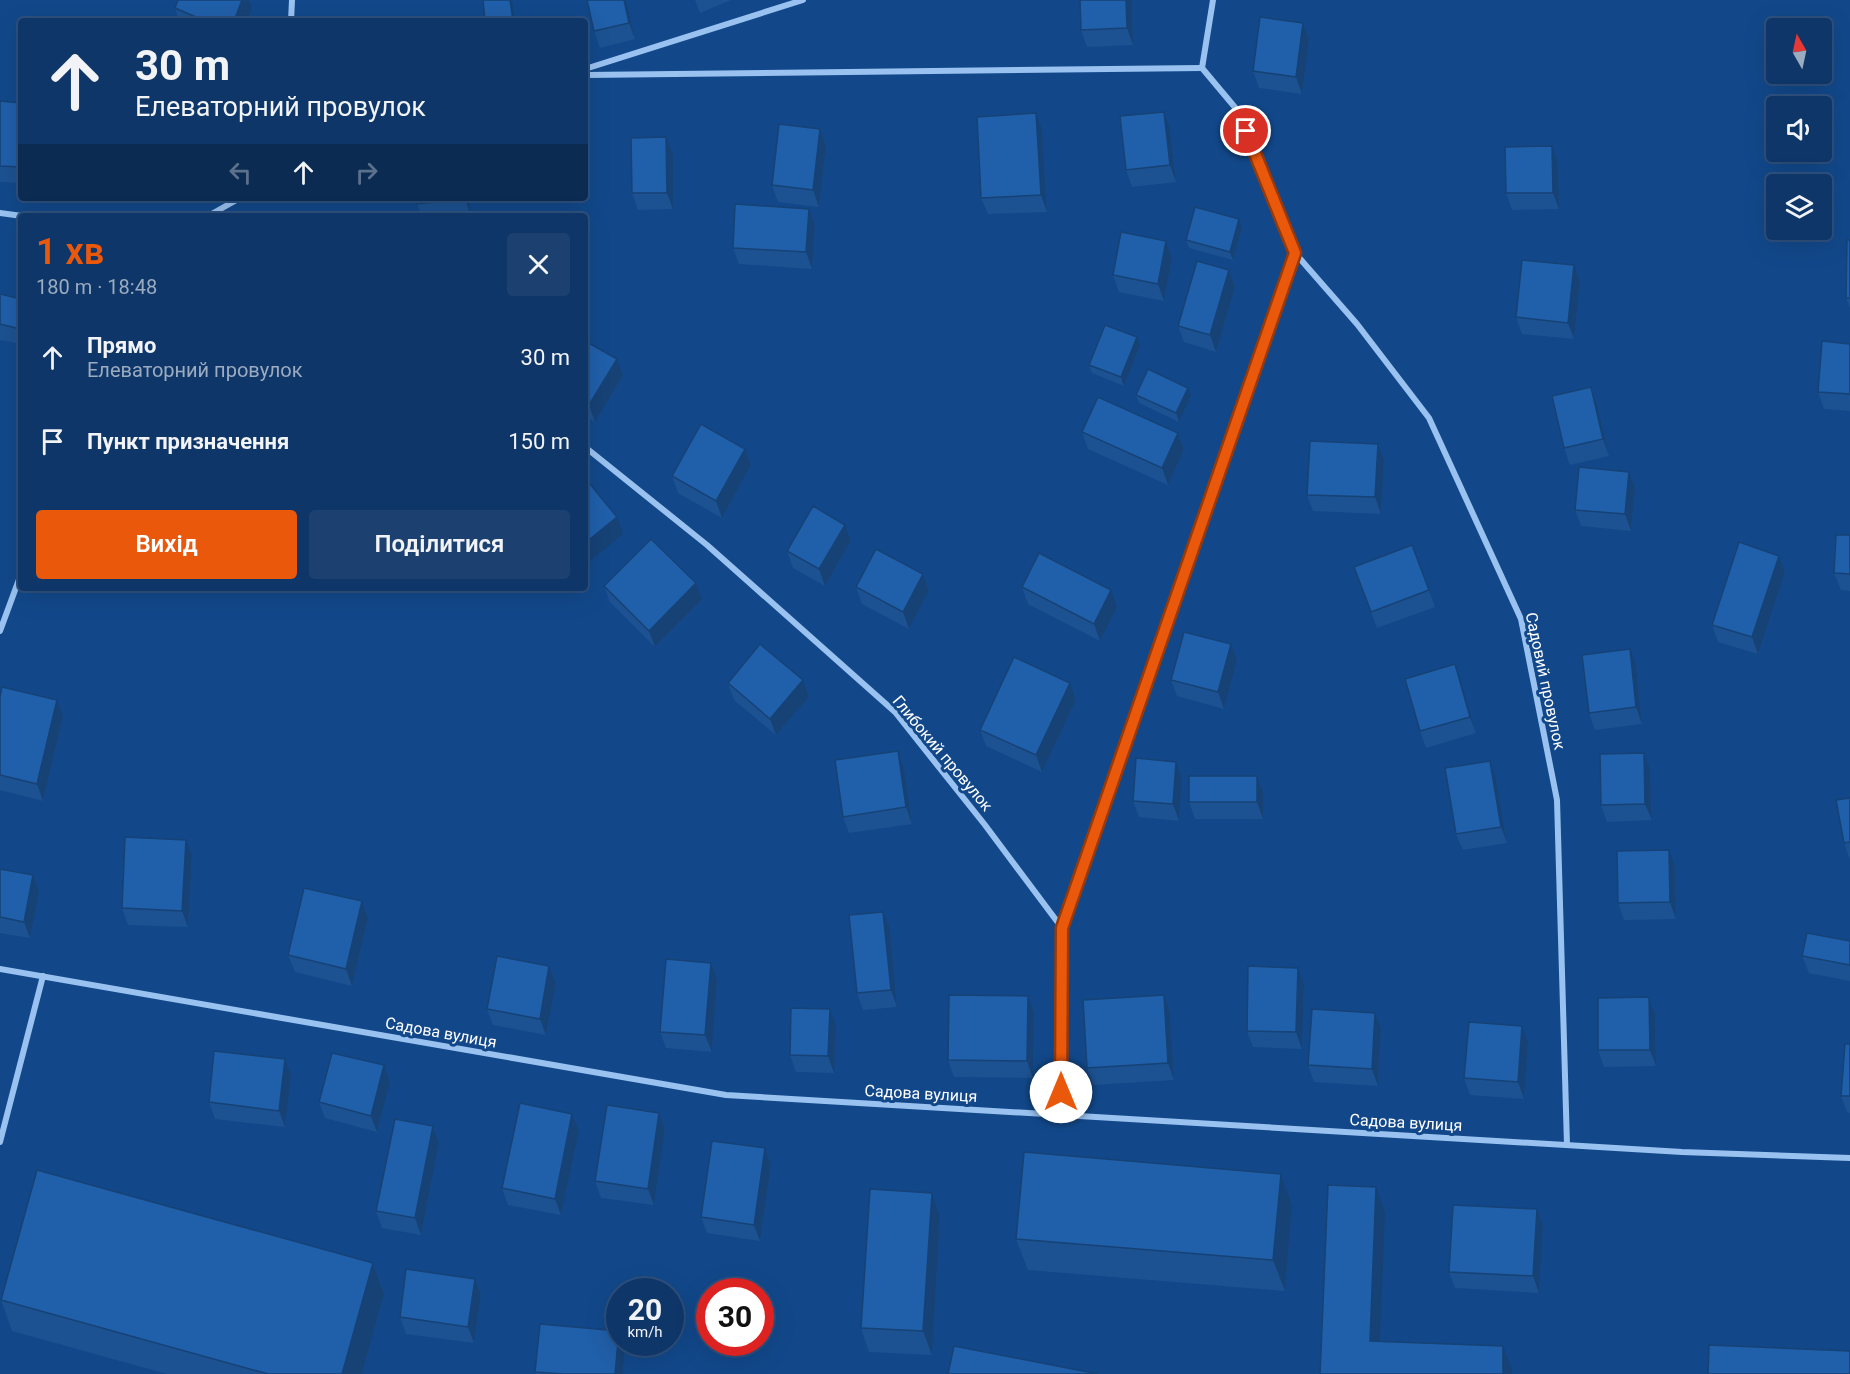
<!DOCTYPE html>
<html lang="uk">
<head>
<meta charset="utf-8">
<style>
  :root { --surface:#0e3668; --page:#1c4171; --text:#f1f3f6; --muted:#9babc0; --line:#2e507c; --accent:#ea580c }
  body { margin:0; font-family:Roboto,sans-serif; background:var(--page); color:var(--text); height:100vh; display:flex; flex-direction:column; font-size:22px; white-space:nowrap }
  * { box-sizing:border-box; margin:0 }
  p { font-size:20px; color:var(--muted) }
  .icon { flex:none; width:33px; height:33px; fill:none; stroke:currentColor; stroke-width:2; stroke-linecap:round; stroke-linejoin:round }
  .map { position:relative; flex:1; overflow:hidden }
  .details { position:absolute; left:18px; top:213px; width:570px; height:378px; display:flex; flex-direction:column; background:var(--surface); border-radius:6px; box-shadow:0 6px 24px #0002,0 0 0 2px var(--line) }
  .details>* { flex:none }
  .banner { position:absolute; left:18px; top:18px; width:570px; height:183px; border-radius:6px; box-shadow:0 6px 24px #0002,0 0 0 2px var(--line); background:#0e3668; color:var(--text); overflow:hidden }
  .needle { width:39px; rotate:351deg }
  .fabs { position:absolute; left:1766px; top:18px; display:grid; gap:12px }
  .fabs a { display:grid; place-items:center; width:66px; height:66px; border-radius:6px; background:var(--surface); box-shadow:0 6px 24px #0002,0 0 0 2px var(--line); font-size:30px }
  .speed { position:absolute; left:606px; top:1278px; display:flex; gap:12px; font-size:30px; font-weight:700; text-align:center }
  .speed>* { display:grid; place-content:center; width:78px; height:78px; border-radius:50%; background:var(--surface); box-shadow:0 6px 24px #0002,0 0 0 2px var(--line); line-height:1 }
  .speed small { font-size:15px; font-weight:400 }
  .speed .limit { border:9px solid #d22; background:#fff; color:#111 }
  .pin { position:absolute; display:grid; place-items:center; width:51px; height:51px; color:#fff; margin:-26px; border:3px solid #fff; border-radius:50%; box-shadow:0 2px 6px #0007 }
  .me { position:absolute; width:66px; margin:-33px; rotate:0deg; stroke-linejoin:round; filter:drop-shadow(0 0 4px #0008) }
  .turn { display:flex; align-items:center; gap:21px; height:126px; padding:0 18px; font-size:27px }
  .turn .icon { width:78px; height:78px; stroke-width:2.5 }
  .turn b { display:block; font-size:42px; line-height:51px }
  .lanes { display:flex; align-items:center; height:57px; padding:0 18px; background:#0003; justify-content:center; gap:30px; direction:ltr }
  .lanes .off { opacity:.35 }
  .round { display:grid; place-items:center; flex:none; width:63px; height:63px; border-radius:6px; background:var(--page) }
  .summary { display:flex; align-items:center; justify-content:space-between; height:102px; padding:0 18px }
  h1 { font-size:36px; font-weight:600; line-height:45px; color:var(--accent) }
  .action { display:flex; gap:12px; margin-top:auto; padding:12px 18px }
  .action a { flex:1; height:69px; border-radius:6px; background:var(--accent); color:#fff; font-size:24px; font-weight:600; line-height:69px; text-align:center }
  .action a+a { background:var(--page); color:var(--text) }
  ul { padding:0; list-style:none }
  li { display:flex; align-items:center; gap:18px; height:84px; padding:0 18px }
  li div { flex:1 }
  li b { display:block; font-size:22px }
  li em { font-style:normal }
  .map>svg:first-child { display:block }
</style>
</head>
<body>
<div class="map">
<svg width="1850" height="1374" viewBox="0 0 1850 1374">
  <rect width="100%" height="100%" fill="#12488a"/>
  <g fill="none" stroke-linecap="round" stroke-linejoin="round">
    <g stroke="#99c2f0" stroke-width="6">
      <polyline points="291,21 292,0"/>
      <polyline points="585,69 803,0"/>
      <polyline points="585,75 1202,68"/>
      <polyline points="0,213 22,216"/>
      <polyline points="208,216 240,198"/>
      <polyline points="1295,253 1357,324 1429,418 1521,619 1557,800 1567,1145"/>
      <polyline points="585,447 707,545 895,712 985,825 1062,928 1060,1116"/>
      <polyline points="0,631 21,574"/>
      <polyline points="1062,928 1295,253 1238,111 1202,68 1213,0"/>
      <polyline points="0,969 726,1095 1682,1152 1850,1158"/>
      <polyline points="0,1142 43,976"/>
    </g>
  </g>
  <g fill="#1c5291">
    <polygon points="178,0 249,0 252,8 247,21 179,21 175,8"/>
    <polygon points="587,0 626,0 635,39 600,48 594,31"/>
    <polygon points="695,0 731,0 700,13"/>
    <polygon points="1132,0 1133,45 1087,47 1081,30"/>
    <polygon points="1303,23 1309,40 1302,94 1259,88 1253,71"/>
    <polygon points="0,101 21,103 21,183 0,182"/>
    <polygon points="820,129 826,146 819,207 778,202 772,185"/>
    <polygon points="1170,129 1176,182 1132,187 1126,170"/>
    <polygon points="1042,130 1047,212 988,214 981,198"/>
    <polygon points="666,137 673,154 673,209 638,210 632,193"/>
    <polygon points="1552,146 1558,163 1559,209 1512,210 1506,193"/>
    <polygon points="470,198 471,216 422,216 417,204"/>
    <polygon points="809,209 815,225 812,269 739,264 733,248"/>
    <polygon points="1242,228 1233,260 1189,248 1186,240"/>
    <polygon points="1850,240 1850,308 1846,298"/>
    <polygon points="1166,241 1172,258 1164,301 1119,292 1113,275"/>
    <polygon points="1574,265 1580,282 1574,339 1522,334 1516,317"/>
    <polygon points="1229,270 1235,287 1216,352 1184,342 1178,326"/>
    <polygon points="0,294 21,299 21,344 0,340"/>
    <polygon points="585,341 623,376 595,422 585,416"/>
    <polygon points="1850,344 1850,411 1824,409 1818,392"/>
    <polygon points="1140,346 1124,386 1092,373 1089,365"/>
    <polygon points="1591,387 1597,404 1609,456 1570,465 1564,448"/>
    <polygon points="1136,395 1191,396 1179,422 1139,403"/>
    <polygon points="1082,432 1178,433 1184,450 1168,485 1088,449"/>
    <polygon points="1378,444 1384,460 1381,514 1313,511 1307,495"/>
    <polygon points="745,449 751,465 722,518 678,493 672,476"/>
    <polygon points="1629,472 1635,488 1631,531 1581,526 1575,510"/>
    <polygon points="845,525 851,541 825,586 793,568 787,551"/>
    <polygon points="1850,535 1850,591 1841,590 1834,573"/>
    <polygon points="1412,545 1435,607 1377,628 1354,567"/>
    <polygon points="1779,556 1785,572 1758,654 1718,642 1712,625"/>
    <polygon points="923,574 929,591 909,629 862,604 856,587"/>
    <polygon points="604,586 702,600 655,647 610,602"/>
    <polygon points="1022,587 1117,607 1100,641 1028,604"/>
    <polygon points="1237,661 1224,709 1177,696 1171,680"/>
    <polygon points="1636,666 1642,724 1595,730 1589,713"/>
    <polygon points="1461,681 1476,733 1426,748 1420,731"/>
    <polygon points="728,683 809,697 776,735 734,700"/>
    <polygon points="1070,683 1076,700 1042,772 986,746 980,730"/>
    <polygon points="0,697 63,716 43,801 0,790"/>
    <polygon points="898,751 904,768 912,824 849,833 843,817"/>
    <polygon points="1490,761 1496,778 1507,843 1463,850 1456,834"/>
    <polygon points="1176,762 1182,779 1179,821 1139,817 1133,801"/>
    <polygon points="1650,770 1652,820 1607,822 1601,805"/>
    <polygon points="1257,776 1263,792 1263,819 1195,819 1189,802"/>
    <polygon points="1850,798 1850,860 1844,843"/>
    <polygon points="192,856 188,927 128,925 122,908"/>
    <polygon points="1675,867 1676,919 1624,920 1618,903"/>
    <polygon points="0,869 39,892 30,938 0,933"/>
    <polygon points="362,901 368,918 352,986 295,972 288,955"/>
    <polygon points="890,929 897,1007 863,1010 857,993"/>
    <polygon points="1850,941 1850,981 1809,973 1802,956"/>
    <polygon points="711,963 717,979 712,1052 666,1048 660,1032"/>
    <polygon points="549,966 556,983 546,1035 493,1025 487,1009"/>
    <polygon points="1298,968 1304,984 1302,1049 1253,1047 1247,1031"/>
    <polygon points="1164,995 1170,1012 1174,1080 1093,1085 1087,1068"/>
    <polygon points="1649,997 1655,1014 1656,1066 1604,1067 1598,1050"/>
    <polygon points="1034,1013 1033,1078 954,1077 948,1060"/>
    <polygon points="836,1026 834,1073 796,1072 790,1055"/>
    <polygon points="1381,1029 1378,1086 1314,1082 1308,1065"/>
    <polygon points="1528,1043 1524,1099 1470,1095 1464,1078"/>
    <polygon points="1850,1044 1850,1113 1847,1112 1841,1096"/>
    <polygon points="384,1065 390,1082 377,1132 325,1118 319,1102"/>
    <polygon points="291,1076 285,1127 215,1119 209,1102"/>
    <polygon points="659,1113 665,1129 654,1205 601,1198 595,1181"/>
    <polygon points="572,1114 579,1131 561,1215 508,1205 502,1188"/>
    <polygon points="433,1126 439,1143 421,1235 382,1228 376,1211"/>
    <polygon points="765,1148 771,1165 760,1241 707,1233 701,1217"/>
    <polygon points="1281,1174 1292,1205 1285,1291 1028,1270 1016,1239"/>
    <polygon points="940,1217 932,1355 869,1352 861,1328"/>
    <polygon points="1543,1226 1539,1293 1455,1288 1449,1272"/>
    <polygon points="373,1263 384,1294 362,1374 167,1374 12,1331 1,1300"/>
    <polygon points="475,1279 481,1295 474,1343 406,1334 400,1317"/>
    <polygon points="620,1342 623,1342 625,1348 623,1374 536,1374 535,1372"/>
  </g>
  <g fill="#164276">
    <polygon points="242,0 249,0 252,8 247,21 234,21"/>
    <polygon points="510,0 512,0 515,21 513,21"/>
    <polygon points="624,0 626,0 635,39 629,23"/>
    <polygon points="1126,0 1132,0 1133,45 1127,28"/>
    <polygon points="1303,23 1309,40 1302,94 1296,77"/>
    <polygon points="1164,112 1170,129 1176,182 1170,165"/>
    <polygon points="1036,113 1042,130 1047,212 1041,195"/>
    <polygon points="820,129 826,146 819,207 813,190"/>
    <polygon points="666,137 673,154 673,209 667,193"/>
    <polygon points="1552,146 1558,163 1559,209 1553,193"/>
    <polygon points="465,198 470,198 471,216 465,199"/>
    <polygon points="809,209 815,225 812,269 806,252"/>
    <polygon points="1239,219 1242,228 1233,260 1230,252"/>
    <polygon points="1166,241 1172,258 1164,301 1158,284"/>
    <polygon points="1574,265 1580,282 1574,339 1568,323"/>
    <polygon points="1229,270 1235,287 1216,352 1210,335"/>
    <polygon points="1137,337 1140,346 1124,386 1121,377"/>
    <polygon points="617,359 623,376 595,422 589,405"/>
    <polygon points="1591,387 1597,404 1609,456 1603,439"/>
    <polygon points="1188,388 1191,396 1179,422 1176,413"/>
    <polygon points="1178,433 1184,450 1168,485 1162,468"/>
    <polygon points="1378,444 1384,460 1381,514 1375,497"/>
    <polygon points="745,449 751,465 722,518 716,501"/>
    <polygon points="1629,472 1635,488 1631,531 1625,514"/>
    <polygon points="617,517 623,534 588,563 585,556 585,543"/>
    <polygon points="845,525 851,541 825,586 819,569"/>
    <polygon points="1779,556 1785,572 1758,654 1752,637"/>
    <polygon points="923,574 929,591 909,629 903,612"/>
    <polygon points="696,583 702,600 655,647 649,631"/>
    <polygon points="1111,590 1117,607 1100,641 1094,624"/>
    <polygon points="1231,644 1237,661 1224,709 1218,692"/>
    <polygon points="1630,649 1636,666 1642,724 1636,707"/>
    <polygon points="1455,664 1461,681 1476,733 1470,717"/>
    <polygon points="803,680 809,697 776,735 770,719"/>
    <polygon points="1070,683 1076,700 1042,772 1036,755"/>
    <polygon points="57,700 63,716 43,801 37,784"/>
    <polygon points="898,751 904,768 912,824 906,807"/>
    <polygon points="1644,753 1650,770 1652,820 1645,804"/>
    <polygon points="1490,761 1496,778 1507,843 1501,827"/>
    <polygon points="1176,762 1182,779 1179,821 1173,804"/>
    <polygon points="1257,776 1263,792 1263,819 1257,802"/>
    <polygon points="186,840 192,856 188,927 182,911"/>
    <polygon points="1669,850 1675,867 1676,919 1670,902"/>
    <polygon points="33,875 39,892 30,938 24,922"/>
    <polygon points="362,901 368,918 352,986 346,969"/>
    <polygon points="883,912 890,929 897,1007 891,990"/>
    <polygon points="711,963 717,979 712,1052 705,1035"/>
    <polygon points="549,966 556,983 546,1035 540,1019"/>
    <polygon points="1298,968 1304,984 1302,1049 1296,1032"/>
    <polygon points="1164,995 1170,1012 1174,1080 1168,1063"/>
    <polygon points="1028,996 1034,1013 1033,1078 1027,1061"/>
    <polygon points="1649,997 1655,1014 1656,1066 1650,1050"/>
    <polygon points="830,1009 836,1026 834,1073 828,1056"/>
    <polygon points="1375,1013 1381,1029 1378,1086 1372,1069"/>
    <polygon points="1522,1026 1528,1043 1524,1099 1518,1082"/>
    <polygon points="285,1059 291,1076 285,1127 279,1111"/>
    <polygon points="384,1065 390,1082 377,1132 371,1116"/>
    <polygon points="659,1113 665,1129 654,1205 648,1189"/>
    <polygon points="572,1114 579,1131 561,1215 555,1199"/>
    <polygon points="433,1126 439,1143 421,1235 415,1218"/>
    <polygon points="765,1148 771,1165 760,1241 754,1225"/>
    <polygon points="1281,1174 1292,1205 1285,1291 1273,1260"/>
    <polygon points="1376,1187 1385,1212 1379,1365 1370,1341"/>
    <polygon points="932,1193 940,1217 932,1355 923,1331"/>
    <polygon points="1537,1209 1543,1226 1539,1293 1533,1276"/>
    <polygon points="373,1263 384,1294 362,1374 342,1374"/>
    <polygon points="475,1279 481,1295 474,1343 468,1327"/>
    <polygon points="619,1331 620,1342 623,1342 625,1348 623,1374 615,1374"/>
    <polygon points="1503,1346 1512,1370 1512,1374 1503,1374"/>
  </g>
  <g fill="#205fa9" stroke="#164276" stroke-width="1.5">
    <polygon points="178,0 242,0 234,21 205,21 175,8"/>
    <polygon points="483,0 510,0 513,21 485,21"/>
    <polygon points="587,0 624,0 629,23 594,31"/>
    <polygon points="1080,0 1126,0 1127,28 1081,30"/>
    <polygon points="69,17 85,21 68,21"/>
    <polygon points="1260,17 1303,23 1296,77 1253,71"/>
    <polygon points="0,101 21,103 21,167 0,166"/>
    <polygon points="1164,112 1170,165 1126,170 1120,116"/>
    <polygon points="1036,113 1041,195 981,198 977,117"/>
    <polygon points="779,124 820,129 813,190 772,185"/>
    <polygon points="666,137 667,193 632,193 631,138"/>
    <polygon points="1552,146 1553,193 1506,193 1505,147"/>
    <polygon points="417,198 465,198 465,199 417,204"/>
    <polygon points="735,204 809,209 806,252 733,248"/>
    <polygon points="1195,207 1239,219 1230,252 1186,240"/>
    <polygon points="1121,232 1166,241 1158,284 1113,275"/>
    <polygon points="1847,240 1850,240 1850,298 1846,298"/>
    <polygon points="1522,260 1574,265 1568,323 1516,317"/>
    <polygon points="1197,261 1229,270 1210,335 1178,326"/>
    <polygon points="0,294 21,299 21,322 20,329 0,324"/>
    <polygon points="1105,325 1137,337 1121,377 1089,365"/>
    <polygon points="585,341 617,359 589,405 585,403"/>
    <polygon points="1822,341 1850,344 1850,394 1818,392"/>
    <polygon points="1148,369 1188,388 1176,413 1136,395"/>
    <polygon points="1591,387 1603,439 1564,448 1552,396"/>
    <polygon points="1098,397 1178,433 1162,468 1082,432"/>
    <polygon points="701,424 745,449 716,501 672,476"/>
    <polygon points="1310,441 1378,444 1375,497 1307,495"/>
    <polygon points="1579,467 1629,472 1625,514 1575,510"/>
    <polygon points="585,478 617,517 585,543"/>
    <polygon points="813,506 845,525 819,569 787,551"/>
    <polygon points="1836,535 1850,535 1850,574 1834,573"/>
    <polygon points="651,539 696,583 649,631 604,586"/>
    <polygon points="1739,542 1779,556 1752,637 1712,625"/>
    <polygon points="1412,545 1429,590 1371,612 1354,567"/>
    <polygon points="876,549 923,574 903,612 856,587"/>
    <polygon points="1039,553 1111,590 1094,624 1022,587"/>
    <polygon points="1184,632 1231,644 1218,692 1171,680"/>
    <polygon points="760,644 803,680 770,719 728,683"/>
    <polygon points="1630,649 1636,707 1589,713 1582,655"/>
    <polygon points="1014,657 1070,683 1036,755 980,730"/>
    <polygon points="1455,664 1470,717 1420,731 1405,679"/>
    <polygon points="2,687 57,700 37,784 0,775 0,697"/>
    <polygon points="898,751 906,807 843,817 835,760"/>
    <polygon points="1644,753 1645,804 1601,805 1600,754"/>
    <polygon points="1136,758 1176,762 1173,804 1133,801"/>
    <polygon points="1490,761 1501,827 1456,834 1445,768"/>
    <rect x="1189" y="776" width="68" height="26"/>
    <polygon points="1850,798 1850,842 1844,843 1836,800"/>
    <polygon points="125,837 186,840 182,911 122,908"/>
    <polygon points="1669,850 1670,902 1618,903 1617,851"/>
    <polygon points="0,869 33,875 24,922 0,917"/>
    <polygon points="304,888 362,901 346,969 288,955"/>
    <polygon points="883,912 891,990 857,993 849,915"/>
    <polygon points="1807,933 1850,941 1850,965 1802,956"/>
    <polygon points="497,956 549,966 540,1019 487,1009"/>
    <polygon points="666,959 711,963 705,1035 660,1032"/>
    <polygon points="1248,966 1298,968 1296,1032 1247,1031"/>
    <polygon points="949,995 1028,996 1027,1061 948,1060"/>
    <polygon points="1164,995 1168,1063 1087,1068 1083,1000"/>
    <polygon points="1649,997 1650,1050 1598,1050 1598,998"/>
    <polygon points="791,1008 830,1009 828,1056 790,1055"/>
    <polygon points="1312,1009 1375,1013 1372,1069 1308,1065"/>
    <polygon points="1469,1022 1522,1026 1518,1082 1464,1078"/>
    <polygon points="1845,1044 1850,1044 1850,1096 1841,1096"/>
    <polygon points="214,1051 285,1059 279,1111 209,1102"/>
    <polygon points="332,1053 384,1065 371,1116 319,1102"/>
    <polygon points="520,1103 572,1114 555,1199 502,1188"/>
    <polygon points="607,1105 659,1113 648,1189 595,1181"/>
    <polygon points="395,1119 433,1126 415,1218 376,1211"/>
    <polygon points="712,1141 765,1148 754,1225 701,1217"/>
    <polygon points="1024,1152 1281,1174 1273,1260 1016,1239"/>
    <polygon points="37,1170 373,1263 342,1374 268,1374 1,1300"/>
    <polygon points="1328,1185 1376,1187 1370,1341 1503,1346 1503,1374 1320,1374"/>
    <polygon points="870,1189 932,1193 923,1331 861,1328"/>
    <polygon points="1453,1205 1537,1209 1533,1276 1449,1272"/>
    <polygon points="406,1269 475,1279 468,1327 400,1317"/>
    <polygon points="540,1324 619,1331 615,1374 563,1374 535,1372"/>
    <polygon points="1709,1345 1850,1351 1850,1374 1708,1374"/>
    <polygon points="954,1346 1098,1374 948,1374"/>
  </g>
  <g fill="none" stroke-linecap="round" stroke-linejoin="round">
    <defs>
      <polyline id="route" points="1061,1092 1062,928 1295,253 1246,131"/>
    </defs>
    <use href="#route" stroke="#983908" stroke-width="15"/>
    <use href="#route" stroke="#ea580c" stroke-width="10"/>
  </g>
  <g text-anchor="middle" stroke-width="6" stroke-linejoin="round" paint-order="stroke">
    <g font-size="16" fill="#fff" stroke="#12488a">
      <text transform="translate(1546 681) rotate(78)" y="6">Садовий провулок</text>
      <text transform="translate(943 753) rotate(50)" y="6">Глибокий провулок</text>
      <text transform="translate(441 1032) rotate(10)" y="6">Садова вулиця</text>
      <text transform="translate(921 1093) rotate(3)" y="6">Садова вулиця</text>
      <text transform="translate(1406 1122) rotate(3)" y="6">Садова вулиця</text>
    </g>
  </g>
</svg>
<div class="fabs">
<a><svg class="needle" viewBox="-14 -14 28 28"><path d="M0-13l5 13h-10z" fill="#e53935"/><path d="M0 13l5-13h-10z" fill="#9babc0"/></svg></a>
<a><svg class="icon" aria-label="sound" viewBox="0 0 24 24"><path d="M4 9h4l5-4v14l-5-4H4zM17 9q2 3 0 6"/></svg></a>
<a><svg class="icon" aria-label="layers" viewBox="0 0 24 24"><path d="M12 4l9 5-9 5-9-5zM3 14l9 5 9-5"/></svg></a>
</div>
<div class="speed"><div>20<small>km/h</small></div><div class="limit">30</div></div>
<div class="pin" style="left:1246px;top:131px;background:#d93025"><svg class="icon" aria-label="arrive" viewBox="0 0 24 24"><path d="M6 21V4h12l-3 4 3 4H6"/></svg></div>
<svg class="me" style="left:1061px;top:1092px" viewBox="-20 -20 40 40"><circle r="19" fill="#fff"/><path d="M0-13L10 11 0 6-10 11z" fill="#ea580c"/></svg>
<div class="banner">
<div class="turn"><svg class="icon" aria-label="ahead" viewBox="0 0 24 24"><path d="M12 20V5M6 11l6-6 6 6"/></svg><div><b>30 m</b>Елеваторний провулок</div></div>
<div class="lanes"><svg class="icon off" aria-label="left" viewBox="0 0 24 24"><path d="M17 20v-9H6M10 6l-5 5 5 5"/></svg><svg class="icon" aria-label="ahead" viewBox="0 0 24 24"><path d="M12 20V5M6 11l6-6 6 6"/></svg><svg class="icon off" aria-label="right" viewBox="0 0 24 24"><path d="M7 20v-9h11M14 6l5 5-5 5"/></svg></div>
</div>
<section class="details">
<div class="summary"><div><h1>1 хв</h1><p>180 m · 18:48</p></div><a class="round"><svg class="icon" aria-label="close" viewBox="0 0 24 24"><path d="M6 6l12 12M18 6L6 18"/></svg></a></div>
<ul>
<li><svg class="icon" aria-label="ahead" viewBox="0 0 24 24"><path d="M12 20V5M6 11l6-6 6 6"/></svg><div><b>Прямо</b><p>Елеваторний провулок</p></div><em>30 m</em></li>
<li><svg class="icon" aria-label="arrive" viewBox="0 0 24 24"><path d="M6 21V4h12l-3 4 3 4H6"/></svg><div><b>Пункт призначення</b></div><em>150 m</em></li>
</ul>
<div class="action"><a>Вихід</a><a>Поділитися</a></div>
</section>
</div>
</body>
</html>
